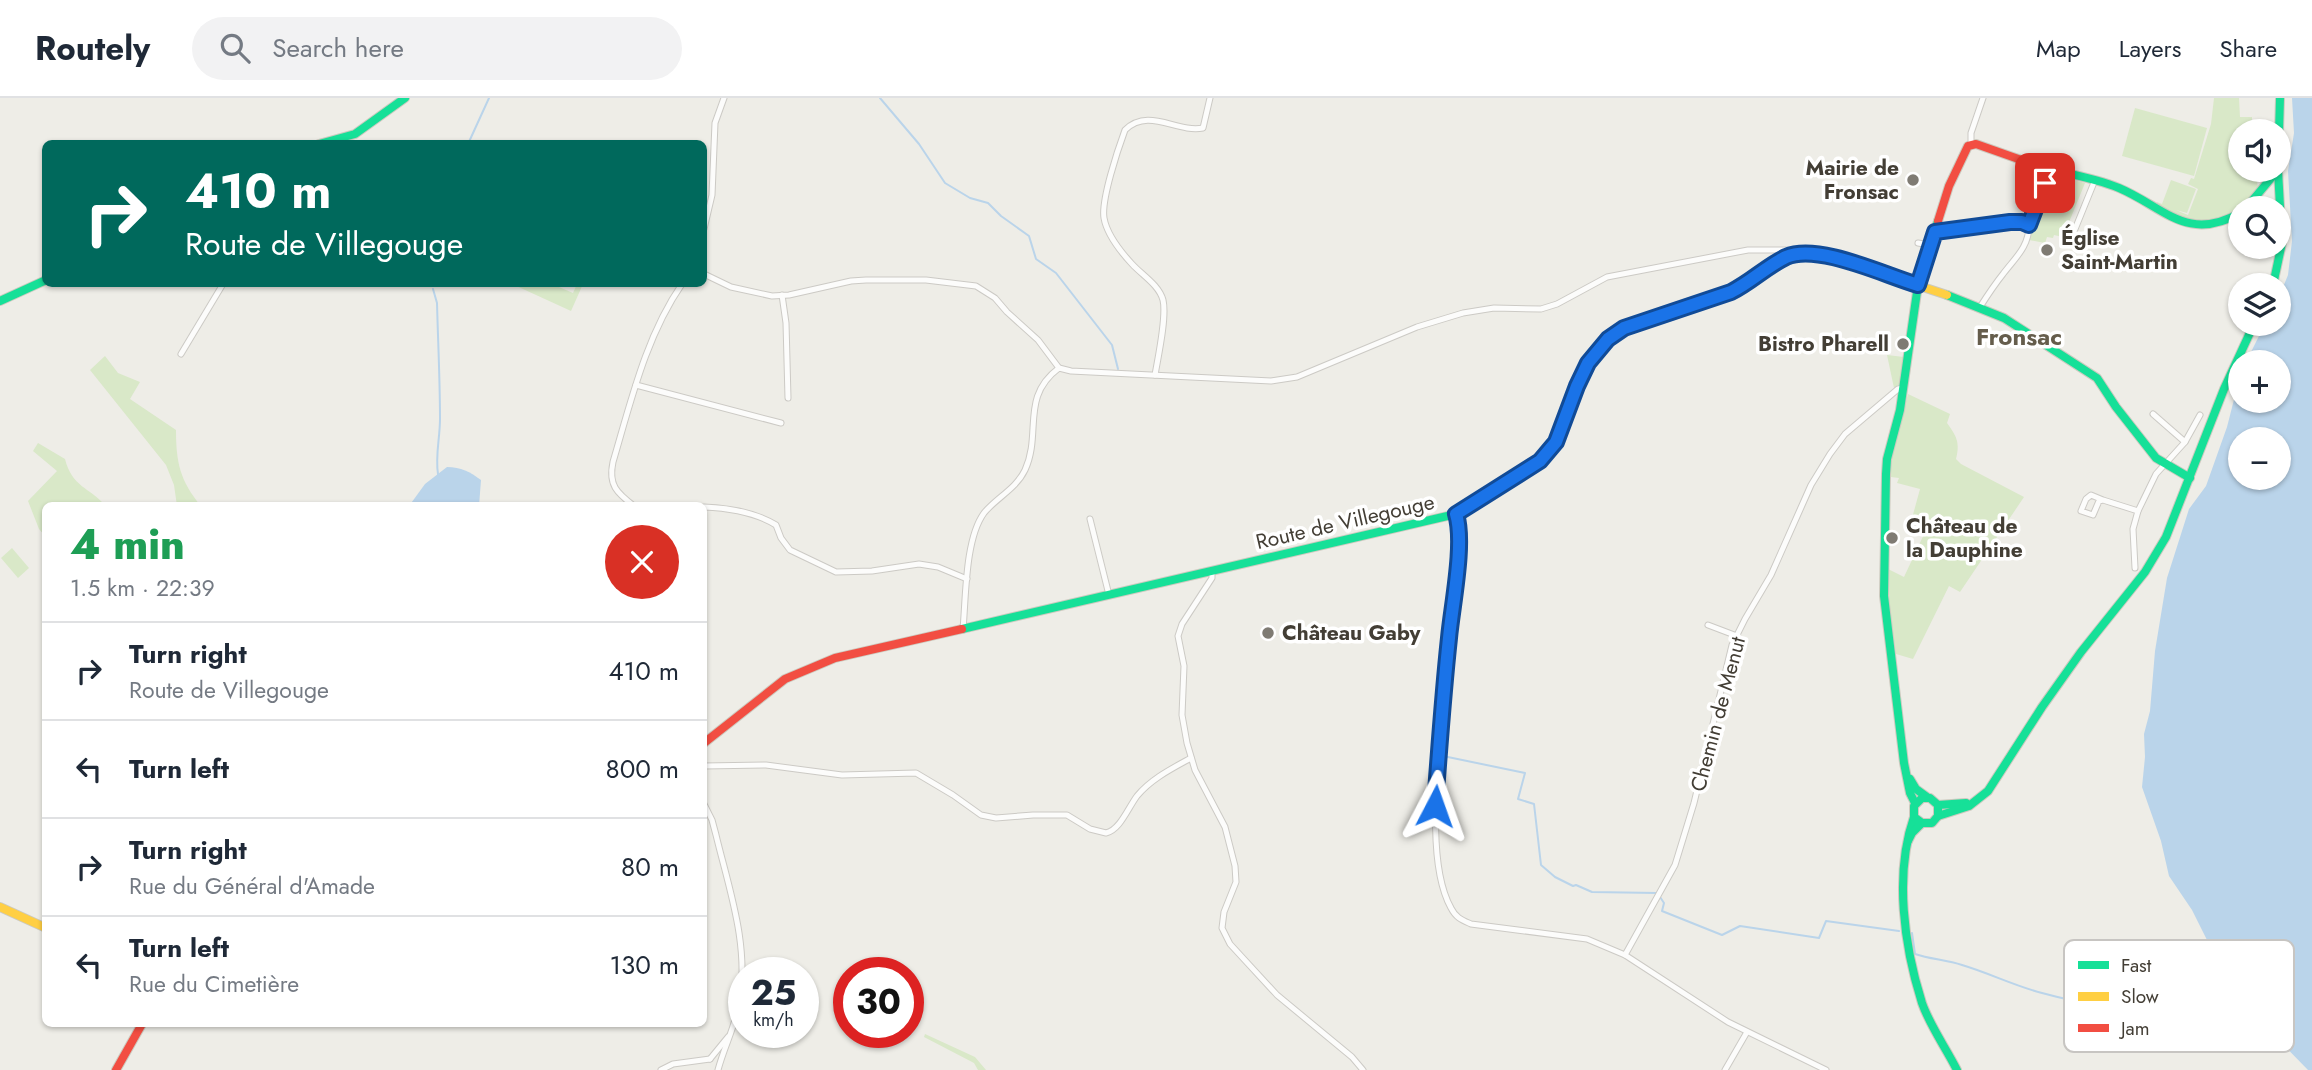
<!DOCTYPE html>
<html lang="en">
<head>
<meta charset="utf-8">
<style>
  :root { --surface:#fff; --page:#f2f2f3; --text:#1f2937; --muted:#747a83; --line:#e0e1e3 }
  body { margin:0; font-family:Jost,sans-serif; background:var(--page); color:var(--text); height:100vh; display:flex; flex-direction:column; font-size:26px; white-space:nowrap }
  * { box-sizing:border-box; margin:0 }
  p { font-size:23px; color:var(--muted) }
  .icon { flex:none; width:38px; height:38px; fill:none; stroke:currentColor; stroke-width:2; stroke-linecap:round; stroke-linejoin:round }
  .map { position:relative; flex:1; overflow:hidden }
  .panel { position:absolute; left:42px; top:404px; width:665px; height:525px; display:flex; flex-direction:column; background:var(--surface); border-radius:10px; box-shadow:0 2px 5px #0004 }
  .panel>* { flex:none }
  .guide { position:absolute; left:42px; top:42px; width:665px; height:147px; border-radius:10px; box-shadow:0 2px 5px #0004; background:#00695c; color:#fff; overflow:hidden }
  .tools { position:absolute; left:2228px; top:21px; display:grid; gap:14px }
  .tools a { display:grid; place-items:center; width:63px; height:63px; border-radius:50%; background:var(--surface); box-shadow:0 2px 5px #0004; font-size:35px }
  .speed { position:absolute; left:728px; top:859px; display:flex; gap:14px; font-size:35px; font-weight:700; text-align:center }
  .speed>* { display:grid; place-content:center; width:91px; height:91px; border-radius:50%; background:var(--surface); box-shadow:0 2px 5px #0004; line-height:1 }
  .speed small { font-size:18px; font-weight:400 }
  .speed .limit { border:10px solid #d22; background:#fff; color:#111 }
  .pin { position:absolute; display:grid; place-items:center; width:60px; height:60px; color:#fff; margin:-30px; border-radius:14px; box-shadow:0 4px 10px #0006 }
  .me { position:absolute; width:77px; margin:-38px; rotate:4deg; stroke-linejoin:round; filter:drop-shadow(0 0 5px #0008) }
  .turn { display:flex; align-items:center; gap:24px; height:147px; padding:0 28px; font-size:32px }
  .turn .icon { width:91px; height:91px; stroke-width:2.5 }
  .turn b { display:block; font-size:49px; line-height:60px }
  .round { display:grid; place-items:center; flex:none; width:74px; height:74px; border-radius:37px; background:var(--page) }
  .head { display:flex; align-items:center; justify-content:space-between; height:119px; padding:0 28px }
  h1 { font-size:42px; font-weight:800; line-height:52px; color:#1e9e55 }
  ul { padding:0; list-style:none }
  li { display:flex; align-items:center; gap:21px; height:98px; padding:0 28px; border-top:2px solid var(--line) }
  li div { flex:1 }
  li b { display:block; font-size:26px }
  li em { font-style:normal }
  header { display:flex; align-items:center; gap:42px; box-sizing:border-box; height:98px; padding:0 35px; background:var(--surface); border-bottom:2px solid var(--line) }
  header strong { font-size:33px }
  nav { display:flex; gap:38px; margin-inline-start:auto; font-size:24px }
  .search { width:490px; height:63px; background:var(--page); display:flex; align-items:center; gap:18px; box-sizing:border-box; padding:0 24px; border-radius:38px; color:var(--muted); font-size:26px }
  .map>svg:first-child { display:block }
</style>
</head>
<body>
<header>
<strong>Routely</strong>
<div class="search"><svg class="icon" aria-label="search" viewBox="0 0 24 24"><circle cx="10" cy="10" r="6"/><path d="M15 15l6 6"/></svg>Search here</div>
<nav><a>Map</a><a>Layers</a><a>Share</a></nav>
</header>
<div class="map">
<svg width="2312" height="972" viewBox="0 0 2312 972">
  <rect width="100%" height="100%" fill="#eeede7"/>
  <g fill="#d9e8c8">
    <path d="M2214 0H2239L2240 19H2252V33H2240V72H2256L2258 91C2230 128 2195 132 2156 108L2157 104 2162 106 2171 82 2196 91 2187 115 2176 112 2188 117 2198 91 2188 86 2191 80 2194 81 2211 26Z"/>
    <polygon points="2135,10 2207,30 2194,78 2122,58"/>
    <polygon points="2051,76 2085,85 2063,139 2054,137 2053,140 2047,139 2045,145 2029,142 2032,127"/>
    <polygon points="512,186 552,186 573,195 577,186 583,186 571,213"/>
    <polygon points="1887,257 1904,259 1901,285 1894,290"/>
    <path d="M105 258 118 275 140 284 130 301 176 332C176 364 180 383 201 408H177L174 387 166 367 90 272Z"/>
    <path d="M1908 296 1950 316 1947 325C1957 339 1960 344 1956 361L1961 366 2024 399 1960 494 1949 488 1913 561 1896 556 1887 493 1888 471 1904 479 1926 432 1911 424 1920 391 1897 385 1899 380 1891 379V362Z"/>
    <path d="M38 345 65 361C72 389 89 389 106 408H46L45 438 39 431 28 403 57 373 33 353Z"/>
    <polygon points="12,450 29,470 18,480 1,460"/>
    <polygon points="925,936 975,959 986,972 978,972 974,965 924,939"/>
  </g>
  <g fill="#bad4ea" fill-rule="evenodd">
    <path d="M2292 0H2312V972H2308L2261 924 2241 894 2234 890 2218 864 2192 812 2169 778 2161 743 2142 689 2145 659 2144 636 2150 613 2155 553 2167 480 2189 411 2206 388 2227 329 2240 278V303H2278V264H2246L2265 226H2278L2279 199 2288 177 2292 143 2288 73 2294 35ZM2278 341V380H2240V341Z"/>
    <path d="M447 369C461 369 470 374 481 382L479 408H409L425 386Z"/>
  </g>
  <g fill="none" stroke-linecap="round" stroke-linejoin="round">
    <g stroke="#bad4ea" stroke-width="2">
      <polyline points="880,0 919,46 945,85 970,100 988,105 1001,118 1029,138 1036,161 1056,175 1112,247 1118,271"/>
      <polyline points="468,46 489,0"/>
      <path d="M433 191 437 205C438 244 440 282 440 321 440 340 435 358 438 376"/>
      <polyline points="1443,658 1525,675 1518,701 1534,706 1541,767 1555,779 1573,788 1576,787 1592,794 1657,795"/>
      <polyline points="1660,799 1664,805 1662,813 1722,837 1740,828 1819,840 1826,823 1899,833"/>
      <path d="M1912 835 1915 856C1930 861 1946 862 1962 867 1989 875 2015 888 2042 895 2105 912 2175 922 2235 891"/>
    </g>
    <defs>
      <g id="street">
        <polyline points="1971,47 1971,35 1983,0"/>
        <polyline points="2029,127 2049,71"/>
        <polyline points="704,131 712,97 715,25 724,0"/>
        <path d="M1935 134 1973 127 1979 129 2017 123 2029 127C2029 149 2015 160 2003 176 1995 186 1987 198 1980 209"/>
        <polyline points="2071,141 2095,82"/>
        <polyline points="1918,145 1930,147"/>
        <polyline points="704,176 731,189 772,198 789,197 851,183 866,182 926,182 976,188 995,200 1007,214 1038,242 1059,270"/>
        <polyline points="782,197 786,225 788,300"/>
        <polyline points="181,256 223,186"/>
        <path d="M1155 277C1158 259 1167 219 1163 202 1159 187 1142 177 1132 166 1120 153 1107 137 1104 120 1101 102 1118 51 1125 32 1149 9 1176 35 1203 30L1210 0"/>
        <polyline points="636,287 781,325"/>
        <polyline points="2153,316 2185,344"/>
        <polyline points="2103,402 2091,397 2086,401 2081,413 2093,417 2099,403 2103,402 2138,413"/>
        <path d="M634 408C617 395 608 387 613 364 631 303 646 238 682 186"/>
        <path d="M704 409C728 410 755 414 776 427L781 440 790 452 836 474 872 473 919 466 938 469 967 481"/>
        <path d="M1456 416 1459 428V446C1452 504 1447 562 1442 621 1438 672 1426 765 1451 810 1456 820 1462 822 1471 826L1587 841 1625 857 1728 924 1826 972"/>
        <polyline points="1090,421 1109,497"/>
        <polyline points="2135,470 2133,431 2138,413 2156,376 2185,344 2200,317"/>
        <polyline points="1212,473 1212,480 1182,526 1178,538 1184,568 1182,617 1187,645 1195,672 1225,729 1235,768 1236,784 1224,814 1222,830 1230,846 1277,897 1352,959 1363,972"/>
        <polyline points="1708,527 1737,538"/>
        <path d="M963 531C966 499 965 441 984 415 996 400 1016 391 1025 372 1042 335 1020 299 1059 270L1071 273 1271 283 1297 279 1417 229 1463 215 1494 210 1541 211 1557 206 1607 179 1748 152H1786L1794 157"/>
        <path d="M704 668 766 667 842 677 916 675 953 697 981 717 996 720 1033 717H1067L1090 731 1106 735C1120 732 1128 710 1137 698 1151 681 1171 671 1191 660"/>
        <path d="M704 706 712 722 716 737C729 791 750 849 739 906 735 929 724 949 718 972"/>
        <polyline points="1625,857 1675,767 1694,705 1732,547 1745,521 1771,477 1811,387 1830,356 1845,336 1898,291 1903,290"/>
        <polyline points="710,961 728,939"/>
        <polyline points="661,972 673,966 710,961"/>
        <polyline points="1725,972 1747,934"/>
      </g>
      <g id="fast">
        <polyline points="319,46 355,36 405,0"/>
        <polyline points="2278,69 2280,0"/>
        <path d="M2044 70C2069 76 2095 80 2119 90 2164 109 2187 145 2240 115"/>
        <polyline points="2246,110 2278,72"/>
        <polyline points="2273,187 2282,145 2278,72"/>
        <polyline points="1947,197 2004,220 2097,280 2116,309 2156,360 2190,380"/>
        <polyline points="0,203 46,182"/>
        <polyline points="962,531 1456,416 1540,363 1556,344 1580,281"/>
        <polyline points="1910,681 1916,691 1927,699"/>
        <polyline points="1915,705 1910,695 1904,665 1884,498 1886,376 1887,361 1900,312 1918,187 1938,123"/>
        <polyline points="1938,707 1966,705"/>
        <polyline points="1938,718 1969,708 1988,693 2042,609 2081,554 2145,474 2166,439 2224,291 2254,226"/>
        <path d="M1914 719C1894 776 1904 848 1922 905 1930 928 1946 950 1957 972"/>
        <polyline points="1908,743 1912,735 1922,725 1932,725 1938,718 1938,707 1930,700 1922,700 1914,708 1914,719 1922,725"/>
      </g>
      <g id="slow">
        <path d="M1580 281C1591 260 1604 244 1624 231L1731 194 1780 163 1804 156 1838 161 1947 197"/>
        <polyline points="0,809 46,830"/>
      </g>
      <g id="jam">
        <polyline points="1938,123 1949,88 1968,48 1976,46 2044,70"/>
        <polyline points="704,645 785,581 835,560 962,531"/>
        <polyline points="116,972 142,926"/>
      </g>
    </defs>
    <use href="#street" stroke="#cccac5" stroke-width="7"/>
    <use href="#fast" stroke="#cccabf" stroke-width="10"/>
    <use href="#slow" stroke="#cccabf" stroke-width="10"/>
    <use href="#jam" stroke="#cccabf" stroke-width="10"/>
    <use href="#street" stroke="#fcfcfb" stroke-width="5"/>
    <use href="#fast" stroke="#16e098" stroke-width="8"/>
    <use href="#slow" stroke="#ffcf43" stroke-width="8"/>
    <use href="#jam" stroke="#f24e42" stroke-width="8"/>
  </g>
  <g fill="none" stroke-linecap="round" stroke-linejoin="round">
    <defs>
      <path id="route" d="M1435 708C1439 652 1443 596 1449 540 1452 507 1465 446 1456 416L1540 363 1556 344 1577 288 1588 265 1608 241 1624 230 1731 194C1751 184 1767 168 1786 159 1818 145 1884 177 1918 187L1935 134 2010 124H2022L2029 127 2045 85"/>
    </defs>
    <use href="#route" stroke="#114b97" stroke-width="18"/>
    <use href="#route" stroke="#1a73e8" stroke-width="12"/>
  </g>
  <g fill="#7f7b73" stroke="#fff" stroke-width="2.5">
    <circle cx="1913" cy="82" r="7"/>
    <circle cx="2047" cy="152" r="7"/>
    <circle cx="1903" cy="246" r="7"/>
    <circle cx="1892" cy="440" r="7"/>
    <circle cx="1268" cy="535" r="7"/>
  </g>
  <g text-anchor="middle" stroke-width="7" stroke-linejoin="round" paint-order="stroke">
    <g font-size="21" font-weight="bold" fill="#433e35" stroke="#fff" text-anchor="start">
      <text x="1899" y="77" text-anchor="end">Mairie de<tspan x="1899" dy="24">Fronsac</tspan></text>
      <text x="2061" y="147">Église<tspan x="2061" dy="24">Saint-Martin</tspan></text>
      <text x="1889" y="253" text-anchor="end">Bistro Pharell</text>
      <text x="1906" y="435">Château de<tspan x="1906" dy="24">la Dauphine</tspan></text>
      <text x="1282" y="542">Château Gaby</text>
    </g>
    <g font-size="21" fill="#433e35" stroke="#fff">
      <text transform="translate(1345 424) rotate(-13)" y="7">Route de Villegouge</text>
      <text transform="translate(1718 616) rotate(-75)" y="7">Chemin de Menut</text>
    </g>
    <g font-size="24" font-weight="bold" fill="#655d4c" stroke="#fff">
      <text x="2019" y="247">Fronsac</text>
    </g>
  </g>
  <rect x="2064" y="842" width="230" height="112" rx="10" fill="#fff" stroke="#c7c5c2" stroke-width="2"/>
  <rect x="2078" y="863" width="31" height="8" fill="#16e098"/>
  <rect x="2078" y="894" width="31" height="9" fill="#ffcf43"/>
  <rect x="2078" y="926" width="31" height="8" fill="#f24e42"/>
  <g font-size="19" fill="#433e35">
    <text x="2121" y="874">Fast</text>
    <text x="2121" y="905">Slow</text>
    <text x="2121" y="937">Jam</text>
  </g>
</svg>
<div class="tools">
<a><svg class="icon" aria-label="sound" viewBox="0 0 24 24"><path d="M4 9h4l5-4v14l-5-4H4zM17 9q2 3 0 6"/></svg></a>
<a><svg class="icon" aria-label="search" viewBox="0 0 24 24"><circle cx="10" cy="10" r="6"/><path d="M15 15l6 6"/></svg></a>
<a><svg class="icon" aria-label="layers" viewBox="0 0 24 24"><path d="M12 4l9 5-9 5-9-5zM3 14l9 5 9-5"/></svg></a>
<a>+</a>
<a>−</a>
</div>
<div class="speed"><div>25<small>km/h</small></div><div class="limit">30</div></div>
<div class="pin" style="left:2045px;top:85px;background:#d93025"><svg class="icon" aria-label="arrive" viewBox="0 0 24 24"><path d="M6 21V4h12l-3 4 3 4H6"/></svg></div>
<svg class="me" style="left:1435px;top:708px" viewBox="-20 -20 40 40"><path d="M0-17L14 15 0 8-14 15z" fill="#1a73e8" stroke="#fff" stroke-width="4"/></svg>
<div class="guide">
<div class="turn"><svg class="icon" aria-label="right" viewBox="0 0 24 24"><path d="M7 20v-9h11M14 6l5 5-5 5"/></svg><div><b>410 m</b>Route de Villegouge</div></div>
</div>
<section class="panel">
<div class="head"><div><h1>4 min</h1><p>1.5 km · 22:39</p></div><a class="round" style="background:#d93025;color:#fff"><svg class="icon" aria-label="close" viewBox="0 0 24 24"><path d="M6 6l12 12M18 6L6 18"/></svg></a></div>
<ul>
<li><svg class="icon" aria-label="right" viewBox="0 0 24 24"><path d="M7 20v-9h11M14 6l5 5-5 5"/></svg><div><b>Turn right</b><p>Route de Villegouge</p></div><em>410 m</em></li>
<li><svg class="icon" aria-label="left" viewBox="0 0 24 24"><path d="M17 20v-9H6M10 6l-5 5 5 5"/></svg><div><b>Turn left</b></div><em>800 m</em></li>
<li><svg class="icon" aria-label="right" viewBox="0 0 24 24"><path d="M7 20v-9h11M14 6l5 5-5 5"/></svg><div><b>Turn right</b><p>Rue du Général d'Amade</p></div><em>80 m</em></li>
<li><svg class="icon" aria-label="left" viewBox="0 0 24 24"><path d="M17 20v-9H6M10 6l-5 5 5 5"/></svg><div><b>Turn left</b><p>Rue du Cimetière</p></div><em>130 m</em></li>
</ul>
</section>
</div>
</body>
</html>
